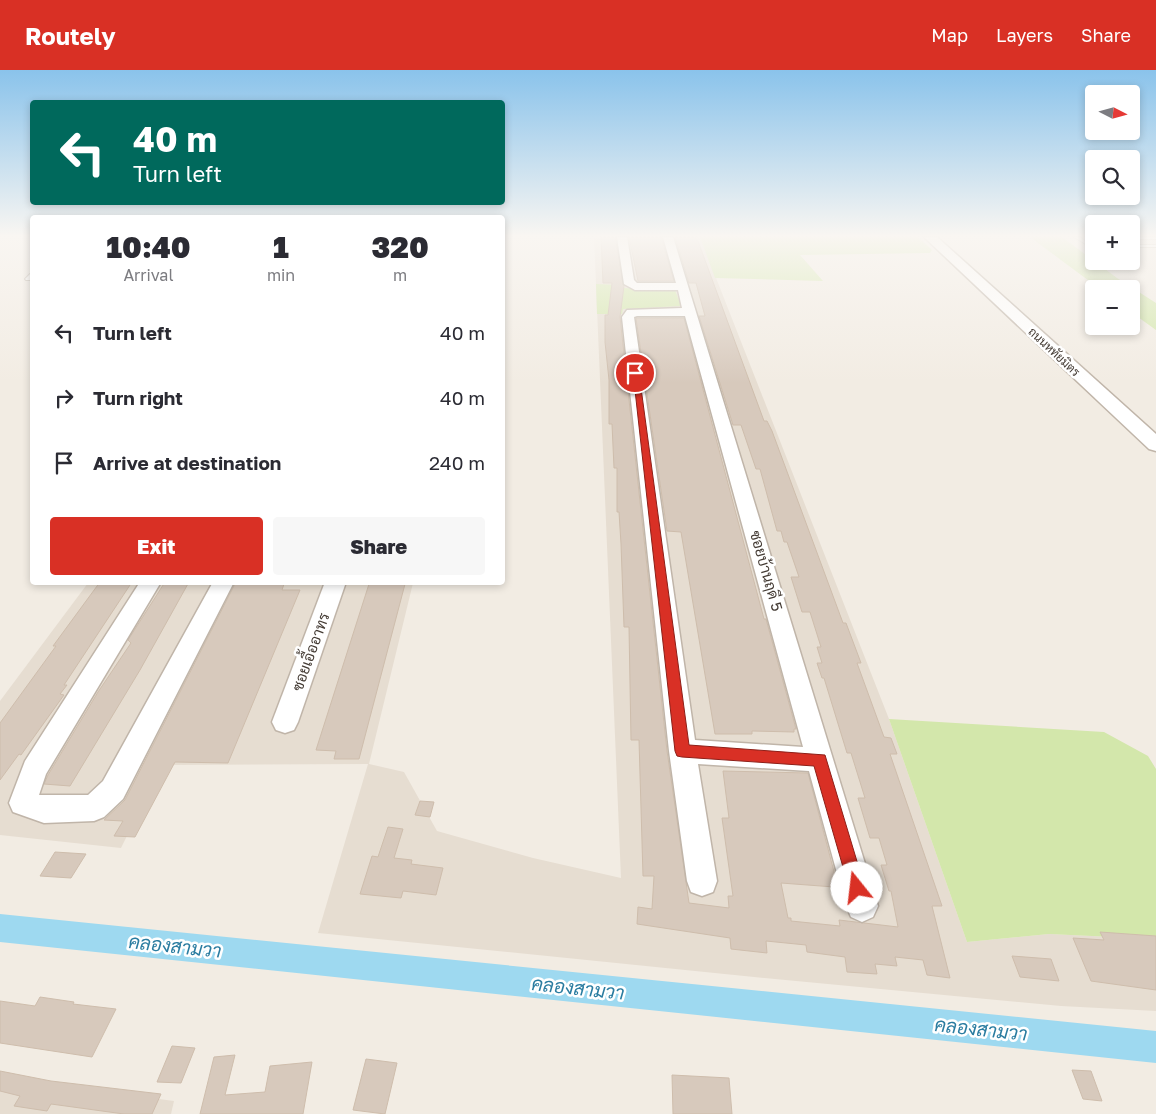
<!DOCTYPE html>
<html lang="en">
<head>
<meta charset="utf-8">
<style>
  :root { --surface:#fff; --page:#f7f7f7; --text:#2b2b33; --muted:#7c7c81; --accent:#d93025 }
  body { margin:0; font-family:"Golos Text",Sarabun,sans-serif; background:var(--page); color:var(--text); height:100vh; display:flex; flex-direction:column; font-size:19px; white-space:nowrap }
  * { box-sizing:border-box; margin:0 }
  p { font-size:16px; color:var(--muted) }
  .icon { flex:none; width:28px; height:28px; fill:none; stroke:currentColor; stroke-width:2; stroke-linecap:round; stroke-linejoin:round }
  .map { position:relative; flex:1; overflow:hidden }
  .sheet { position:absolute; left:30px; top:145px; width:475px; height:370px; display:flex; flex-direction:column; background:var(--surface); border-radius:5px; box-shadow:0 2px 8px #0003 }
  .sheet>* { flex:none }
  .hud { position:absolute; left:30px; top:30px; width:475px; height:105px; border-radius:5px; box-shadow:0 2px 8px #0003; background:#00695c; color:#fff; overflow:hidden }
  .needle { width:32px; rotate:96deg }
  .controls { position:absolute; left:1085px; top:15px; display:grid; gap:10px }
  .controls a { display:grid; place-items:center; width:55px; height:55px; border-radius:5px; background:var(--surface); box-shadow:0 2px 8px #0003; font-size:25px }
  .pin { position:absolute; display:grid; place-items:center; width:42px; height:42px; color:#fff; margin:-21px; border:2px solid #fff; border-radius:50%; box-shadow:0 1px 5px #0007 }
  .me { position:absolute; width:55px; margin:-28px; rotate:344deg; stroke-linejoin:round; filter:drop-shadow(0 0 4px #0008) }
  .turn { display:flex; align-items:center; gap:18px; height:105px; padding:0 20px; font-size:22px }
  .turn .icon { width:65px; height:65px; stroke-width:2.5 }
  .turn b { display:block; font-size:35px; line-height:42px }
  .eta { display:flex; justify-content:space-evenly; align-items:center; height:85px; text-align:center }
  .eta b { font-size:30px; font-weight:800; line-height:35px }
  .primary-button { display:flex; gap:10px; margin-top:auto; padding:10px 20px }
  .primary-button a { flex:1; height:58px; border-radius:5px; background:var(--accent); color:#fff; font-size:20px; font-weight:800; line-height:58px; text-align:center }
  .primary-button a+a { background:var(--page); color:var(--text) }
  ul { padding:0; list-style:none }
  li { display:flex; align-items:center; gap:15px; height:65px; padding:0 20px }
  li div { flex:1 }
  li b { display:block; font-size:19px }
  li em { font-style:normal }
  header { display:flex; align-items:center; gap:30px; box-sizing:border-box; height:70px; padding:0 25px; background:var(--accent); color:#fff }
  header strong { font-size:24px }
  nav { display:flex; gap:28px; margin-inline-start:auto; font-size:18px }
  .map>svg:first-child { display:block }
</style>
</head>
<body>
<header>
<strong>Routely</strong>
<nav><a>Map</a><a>Layers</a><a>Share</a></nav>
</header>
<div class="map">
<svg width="1156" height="1044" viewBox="0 0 1156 1044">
  <rect width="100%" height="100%" fill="#f2ece3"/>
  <g fill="#e6ddd1">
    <polygon points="594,167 700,167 889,649 967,872 1049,864 1156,869 1156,941 1061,936 775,909 318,863 368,694 163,695 252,513 413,513 369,694 404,702 437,761 533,788 621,808"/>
    <polygon points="88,513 251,513 121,778 0,765 0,631"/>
    <polygon points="0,1008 174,1031 171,1044 0,1044"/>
  </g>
  <g fill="#d3e7ab">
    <polygon points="700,167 918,167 932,180 930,183 800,185 823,211 715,208"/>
    <polygon points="1030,167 1062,167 1117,208 1156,233 1156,260 1131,242 1131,219 1100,219"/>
    <polygon points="596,214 619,215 622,218 675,220 681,236 623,239 622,244 597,244"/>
    <polygon points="889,649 1104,662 1148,686 1156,699 1156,869 1049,864 967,872"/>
  </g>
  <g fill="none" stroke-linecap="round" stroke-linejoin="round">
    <polygon fill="#9ed9f0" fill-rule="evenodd" points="0,844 1156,961 1156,993 0,872"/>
  </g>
  <g fill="#d7c9bc" stroke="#cebdac">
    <polygon points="601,167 615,167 624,216 620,247 667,681 689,833 729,838 728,826 733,826 722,748 729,748 723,701 808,703 837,813 833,813 834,817 781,813 788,848 791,848 791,851 840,856 839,850 898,857 891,821 889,821 881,795 887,795 879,768 870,768 858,728 865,728 851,683 847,683 824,608 822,608 817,593 822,593 817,577 821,577 810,542 802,542 791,507 799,507 787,472 784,472 781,461 777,461 760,399 756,399 741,355 733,355 699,246 705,246 696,213 689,213 675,167 695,167 698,171 764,351 767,351 772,361 843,553 846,553 861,593 857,593 884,667 891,668 897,684 890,684 942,836 932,836 950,908 927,905 923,890 895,887 897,896 875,894 877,904 847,902 845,887 807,882 806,875 766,871 767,883 731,879 730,868 637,854 638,837 652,839 654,806 643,806 639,670 631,670 629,557 624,557 621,474 619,442 617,442 617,398 614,398 612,354 609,354 609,310 605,272 605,245 608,245 612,213 603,213"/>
    <polygon points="629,167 661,167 674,211 638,211"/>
    <polygon points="636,248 684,248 764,549 766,549 796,659 794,659 794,662 752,661 752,664 715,664 681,462 667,461"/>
    <polygon points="100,512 132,512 64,615 67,615 60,624 64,625 21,685 19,684 0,710 0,653 56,576 53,576"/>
    <polygon points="165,512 189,512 140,600 70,716 44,714 48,705 98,622 131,573 128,570"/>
    <polygon points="236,512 284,514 282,520 300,520 228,693 175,692 135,767 114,766 123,751 104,750 125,730"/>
    <polygon points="369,514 405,514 359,689 334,689 336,681 316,680"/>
    <polygon points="420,731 434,732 430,747 415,745"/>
    <polygon points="388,757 403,759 394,788 412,790 411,794 443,798 436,825 403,821 401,828 360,824 372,786 378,787"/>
    <polygon points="55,782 86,784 71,808 40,806"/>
    <polygon points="1100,862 1156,866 1156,920 1091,911 1073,868 1104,870"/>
    <polygon points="1012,886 1051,889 1059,911 1020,907"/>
    <polygon points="40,927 74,932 73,934 116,939 92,987 0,973 0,931 35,936"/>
    <polygon points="172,976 195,978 181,1013 157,1012"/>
    <polygon points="235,985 225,1025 265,1022 270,996 312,992 303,1044 200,1044 214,987"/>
    <polygon points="366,989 397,993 385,1044 353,1040"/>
    <polygon points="1072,1000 1091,1001 1102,1031 1083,1029"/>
    <polygon points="0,1001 51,1011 161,1024 152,1044 124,1044 51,1034 47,1041 14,1036 20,1026 0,1021"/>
    <polygon points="672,1005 729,1008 732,1044 673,1044"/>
  </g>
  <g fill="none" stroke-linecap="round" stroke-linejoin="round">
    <defs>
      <g id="service">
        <polygon points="1074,167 1079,167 1094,176 1094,179"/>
        <rect x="1131" y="167" width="25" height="2"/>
        <rect x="1131" y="175" width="25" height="2"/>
        <polygon points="30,204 32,204 32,208 30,210 26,210 25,209"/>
      </g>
      <g id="minor">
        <path d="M617 167H627L634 210 637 213H676L663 167H673L878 836 873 847 862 852 851 847 846 836 809 701 698 694 717 811 713 822 702 826 691 822 687 811 669 681 622 247 627 240 682 238 678 220H635L624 214ZM637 246H685L803 677 695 670 634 247Z"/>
        <polygon points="140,512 161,512 46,704 39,725 88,725 103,711 213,512 234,512 123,729 104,747 94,751 44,753 13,742 9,733 25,691"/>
        <polygon points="325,512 346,512 298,652 294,660 285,663 276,660 272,652"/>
      </g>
      <polygon id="tertiary" points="924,167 937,167 1156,364 1156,381 1149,379"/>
    </defs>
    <use href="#service" stroke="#c0b5a9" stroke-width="2"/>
    <use href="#minor" stroke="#c0b5a9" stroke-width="3"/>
    <use href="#tertiary" stroke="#c0b5a9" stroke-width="3"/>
    <use href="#service" fill="#fff" fill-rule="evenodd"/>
    <use href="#minor" fill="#fff" fill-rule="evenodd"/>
    <use href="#tertiary" fill="#fff" fill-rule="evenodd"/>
  </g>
  <linearGradient id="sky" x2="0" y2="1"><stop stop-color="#8ac3eb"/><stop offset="0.53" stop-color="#f9f6f2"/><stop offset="1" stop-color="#f9f6f2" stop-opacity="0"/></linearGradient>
  <rect width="1156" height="313" fill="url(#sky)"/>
  <polygon fill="#d93025" stroke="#8d1f18" points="633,302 639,303 689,675 825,685 865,818 863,824 857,826 851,824 849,818 814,696 682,687 677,686 675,681"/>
  <g text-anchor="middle" stroke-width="5" stroke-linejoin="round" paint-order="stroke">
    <g font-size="12" fill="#443b34" stroke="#fff">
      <text transform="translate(1054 282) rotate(43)" y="4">ถนนหทัยมิตร</text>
    </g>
    <g font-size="15" fill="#443b34" stroke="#fff">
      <text transform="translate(766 501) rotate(74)" y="5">ซอยบ้านฤดี 5</text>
      <text transform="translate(311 582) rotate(-70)" y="5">ซอยเอื้ออาทร</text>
    </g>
    <g font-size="19" font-style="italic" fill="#2a7ca0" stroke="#fff">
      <text transform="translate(175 876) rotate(6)" y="7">คลองสามวา</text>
      <text transform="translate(578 918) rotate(6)" y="7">คลองสามวา</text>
      <text transform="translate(981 959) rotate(6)" y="7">คลองสามวา</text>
    </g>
  </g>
</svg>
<div class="controls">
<a><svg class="needle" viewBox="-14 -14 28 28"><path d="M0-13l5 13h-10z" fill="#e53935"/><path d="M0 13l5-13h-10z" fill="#7c7c81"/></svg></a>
<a><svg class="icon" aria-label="search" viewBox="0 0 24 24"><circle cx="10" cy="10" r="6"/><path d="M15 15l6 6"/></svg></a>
<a>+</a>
<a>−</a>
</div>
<div class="pin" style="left:635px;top:303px;background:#d93025"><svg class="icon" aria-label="arrive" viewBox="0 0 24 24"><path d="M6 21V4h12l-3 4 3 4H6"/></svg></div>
<svg class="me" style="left:857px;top:818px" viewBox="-20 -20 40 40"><circle r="19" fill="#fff"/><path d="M0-13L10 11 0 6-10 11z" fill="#d93025"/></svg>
<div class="hud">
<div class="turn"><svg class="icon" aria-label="left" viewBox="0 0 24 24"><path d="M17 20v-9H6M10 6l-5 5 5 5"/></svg><div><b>40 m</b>Turn left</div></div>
</div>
<section class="sheet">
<div class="eta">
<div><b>10:40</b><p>Arrival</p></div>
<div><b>1</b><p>min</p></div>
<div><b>320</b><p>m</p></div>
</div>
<ul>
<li><svg class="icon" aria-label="left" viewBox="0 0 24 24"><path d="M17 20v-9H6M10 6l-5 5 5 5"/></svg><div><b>Turn left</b></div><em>40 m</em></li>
<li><svg class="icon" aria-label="right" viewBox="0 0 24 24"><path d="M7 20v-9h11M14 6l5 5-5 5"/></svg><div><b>Turn right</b></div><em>40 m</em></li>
<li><svg class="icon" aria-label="arrive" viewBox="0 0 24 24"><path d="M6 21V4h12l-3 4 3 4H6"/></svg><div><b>Arrive at destination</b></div><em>240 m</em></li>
</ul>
<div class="primary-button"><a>Exit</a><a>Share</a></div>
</section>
</div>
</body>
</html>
